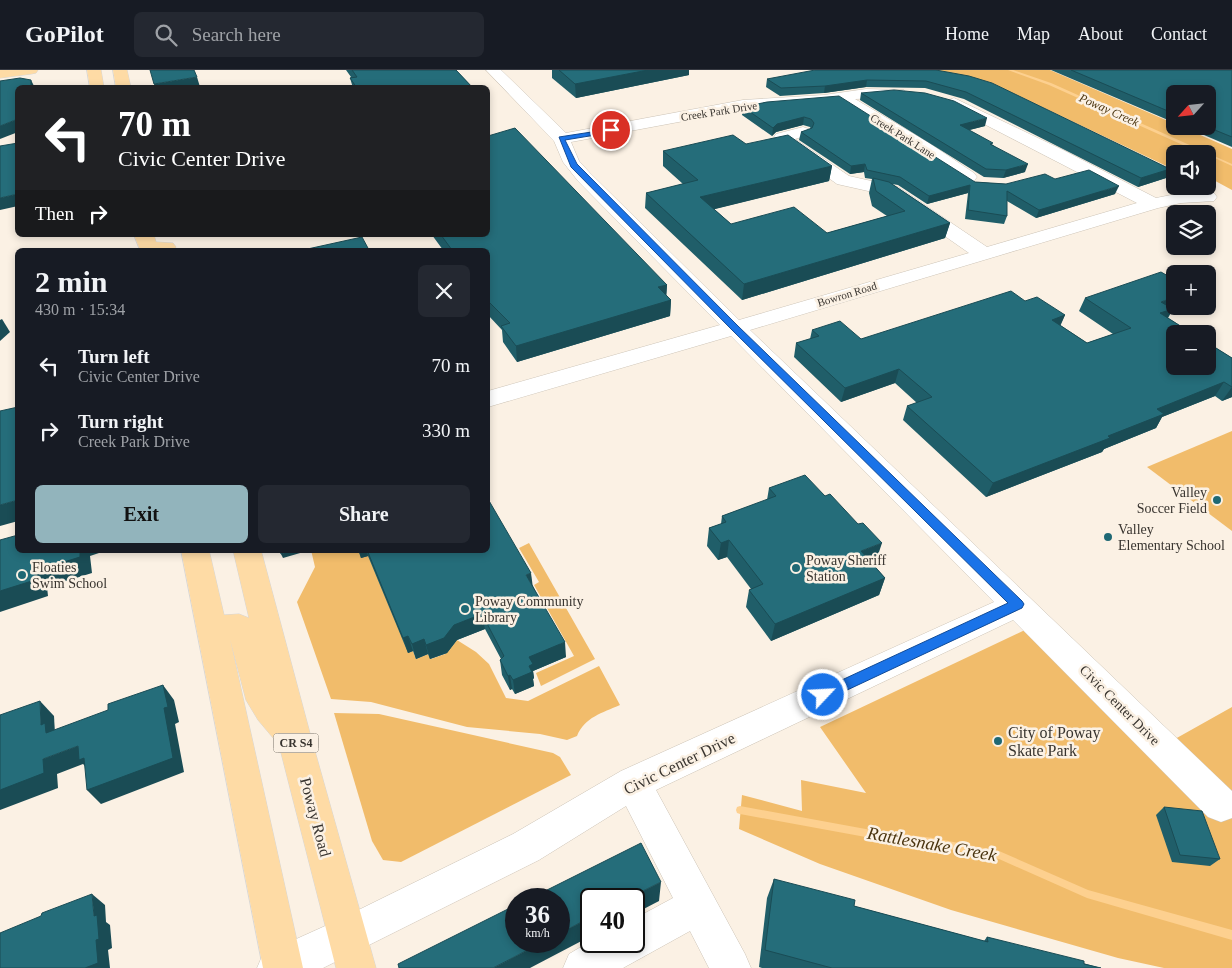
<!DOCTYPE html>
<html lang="en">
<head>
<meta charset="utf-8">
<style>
  :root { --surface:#171b24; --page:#242831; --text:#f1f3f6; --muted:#9ea1a6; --line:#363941; --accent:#92b4bc }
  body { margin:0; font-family:Georgia,serif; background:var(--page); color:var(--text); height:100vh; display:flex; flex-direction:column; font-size:19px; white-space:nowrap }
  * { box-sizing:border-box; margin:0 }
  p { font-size:16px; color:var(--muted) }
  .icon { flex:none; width:28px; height:28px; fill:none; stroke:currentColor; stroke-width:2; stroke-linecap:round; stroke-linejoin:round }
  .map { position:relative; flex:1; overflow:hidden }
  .side { position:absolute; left:15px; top:178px; width:475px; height:305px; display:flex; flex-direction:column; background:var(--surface); border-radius:8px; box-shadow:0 2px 8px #0003 }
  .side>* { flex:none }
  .hud { position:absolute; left:15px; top:15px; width:475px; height:152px; border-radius:8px; box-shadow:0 2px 8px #0003; background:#202124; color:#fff; overflow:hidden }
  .needle { width:32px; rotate:243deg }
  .controls { position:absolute; left:1166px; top:15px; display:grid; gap:10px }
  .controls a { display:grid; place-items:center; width:50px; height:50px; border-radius:8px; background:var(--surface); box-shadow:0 2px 8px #0003; font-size:25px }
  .speed { position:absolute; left:505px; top:818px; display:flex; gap:10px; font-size:25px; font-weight:700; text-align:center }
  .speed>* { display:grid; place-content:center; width:65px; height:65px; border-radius:50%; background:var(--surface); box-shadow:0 2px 8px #0003; line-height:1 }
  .speed small { font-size:12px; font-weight:400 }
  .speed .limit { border:2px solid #111; border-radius:8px; background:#fff; color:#111 }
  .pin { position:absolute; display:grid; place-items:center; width:42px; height:42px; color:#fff; margin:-21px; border:2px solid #fff; border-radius:50%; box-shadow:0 1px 5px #0007 }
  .me { position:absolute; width:55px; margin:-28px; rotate:65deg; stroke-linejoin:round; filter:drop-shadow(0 0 4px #0008) }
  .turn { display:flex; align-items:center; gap:18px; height:105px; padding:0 20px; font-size:22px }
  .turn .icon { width:65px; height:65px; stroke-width:2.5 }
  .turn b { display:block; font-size:35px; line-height:42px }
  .then { display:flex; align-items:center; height:48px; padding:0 20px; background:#0003; gap:10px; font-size:19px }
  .round { display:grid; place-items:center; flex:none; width:52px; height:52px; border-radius:8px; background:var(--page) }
  .overview { display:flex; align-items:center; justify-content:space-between; height:85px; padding:0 20px }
  h1 { font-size:30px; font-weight:700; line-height:38px }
  .cta { display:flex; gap:10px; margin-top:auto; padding:10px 20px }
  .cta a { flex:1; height:58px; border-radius:8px; background:var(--accent); color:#111; font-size:20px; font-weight:700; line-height:58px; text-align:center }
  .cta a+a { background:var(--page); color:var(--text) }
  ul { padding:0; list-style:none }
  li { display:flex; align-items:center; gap:15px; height:65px; padding:0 20px }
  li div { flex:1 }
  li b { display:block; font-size:19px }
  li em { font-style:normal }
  header { display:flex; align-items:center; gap:30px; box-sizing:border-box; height:70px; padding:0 25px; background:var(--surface); border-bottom:1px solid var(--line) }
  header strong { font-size:24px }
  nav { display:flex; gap:28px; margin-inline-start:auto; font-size:18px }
  .search { width:350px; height:45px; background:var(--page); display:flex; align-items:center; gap:12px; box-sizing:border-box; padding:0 18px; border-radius:8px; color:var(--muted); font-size:19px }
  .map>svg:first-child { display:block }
</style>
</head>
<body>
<header>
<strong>GoPilot</strong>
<div class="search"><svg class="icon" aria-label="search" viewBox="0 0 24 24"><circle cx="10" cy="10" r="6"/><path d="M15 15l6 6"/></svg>Search here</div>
<nav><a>Home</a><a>Map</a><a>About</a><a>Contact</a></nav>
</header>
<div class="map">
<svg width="1232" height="898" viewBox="0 0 1232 898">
  <rect width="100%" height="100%" fill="#fbf1e4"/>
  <g fill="#f1bc6b">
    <polygon points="919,0 1050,0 1175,54 1175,56 1180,56 1232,79 1232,120 1208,107 1208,84 1175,84 1175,100 989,12 945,3"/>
    <polygon points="1232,361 1232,461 1147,397"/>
    <polygon points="529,473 595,589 541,616 536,603 574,586 534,515 539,512 519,478"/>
    <path d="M311 480H358L373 484 408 582 413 581 416 589 428 584 431 589 445 584 457 570 476 582 489 594 506 628 528 631 599 596 620 635C602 643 585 647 577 666L567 670 540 664 467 657 371 632 331 629 297 532 315 497Z"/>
    <polygon points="1027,559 1150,683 1232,637 1232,898 1164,898 1118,888 951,840 820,794 739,759 742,725 802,741 801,710 866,723 820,657"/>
    <polygon points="334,643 379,644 553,683 560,687 571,705 401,792 383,790 372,771"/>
  </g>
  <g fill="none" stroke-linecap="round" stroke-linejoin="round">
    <g fill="#fdd08f" fill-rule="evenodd">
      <polygon points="1008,0 1013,0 1051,13 1232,94 1232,96 1208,85 1208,84 1203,84 1049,15"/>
      <polygon points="740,736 882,762 933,768 999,781 1088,820 1232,860 1232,870 1087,828 999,789 933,776 882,770 740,744 737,743 736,740 737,737"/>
    </g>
    <defs>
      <polygon id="minor" points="486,0 501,0 566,63 743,30 824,25 866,19 904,20 906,23 904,26 899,27 855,29 929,73 974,103 977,107 974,111 968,112 962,111 917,81 838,32 743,40 571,72 579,91 590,103 739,250 969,183 886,125 837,114 776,70 774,67 776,64 803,57 809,59 811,62 809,65 795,69 849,106 898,117 987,177 1137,133 949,36 946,33 949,30 954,28 1063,80 1156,128 1181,123 1214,123 1217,127 1214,131 1181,133 1158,138 750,260 1232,721 1232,748 1221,752 1208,747 1013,550 656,720 745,884 751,898 709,898 690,861 623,898 563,898 569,884 591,871 634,871 634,849 673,828 626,736 539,790 323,898 257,898 263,884 334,852 513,764 621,701 994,532 731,266 488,337 488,321 720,255 578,111 563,92 554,71"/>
      <g id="major">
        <polygon points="0,0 38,0 36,3 31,4 0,8"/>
        <polygon points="87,0 101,0 104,18 90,18"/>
        <polygon points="113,0 127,0 131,18 116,18"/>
        <polygon points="134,165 154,165 156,172 173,173 176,177 174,180 140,180"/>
        <polygon points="181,480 209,480 224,545 239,544 249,548 233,480 261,480 311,667 376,898 336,898 279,675 258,650 246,630 230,569 303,898 263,898"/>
      </g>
    </defs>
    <use href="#minor" stroke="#cdc4b7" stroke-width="1"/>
    <use href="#major" stroke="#d7d6d5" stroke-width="1"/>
    <use href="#minor" fill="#fff" fill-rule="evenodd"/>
    <use href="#major" fill="#fedba5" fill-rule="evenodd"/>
  </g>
  <g fill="#205e69">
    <polygon points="346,0 456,0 473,18 353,18 350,8 351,7"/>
    <polygon points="552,0 689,0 689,5 576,28 552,8"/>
    <polygon points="936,0 1170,99 1166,108 1138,117 964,29 925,18 866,17 824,23 780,26 766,17 767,9"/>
    <polygon points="1051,0 1232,0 1232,77 1183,56 1208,56 1175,24 1175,53"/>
    <polygon points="861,23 985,56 969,60 993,75 1025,102 1003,108 984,107 860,30"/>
    <polygon points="767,32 975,112 1006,114 1055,109 1115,124 1036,148 1007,131 1007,146 1004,154 965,149 968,123 927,134 898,115 892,114 950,153 945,168 742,230 645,138 646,123 683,114 663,96 663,81 746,74 832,96 829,111 714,139 731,154 827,163 887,146 872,136 869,123 872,109 865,108 864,102 850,104 799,70 801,62 811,59 810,57 803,55 776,62 772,66 742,45 743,37"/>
    <polygon points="432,165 488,165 667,215 666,226 671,230 670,246 517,292 503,272 502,260 488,245 488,180 443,180"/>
    <polygon points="1085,228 1179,236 1173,239 1168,248 1232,288 1232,327 1222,331 1215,326 1162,347 1156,358 1104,379 1102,382 986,427 903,350 907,336 917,333 895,313 841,332 794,287 796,273 810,269 812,260 861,269 1025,231 1065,245 1060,255 1087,273 1113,264 1079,241"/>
    <polygon points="769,418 876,491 871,492 885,508 879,525 771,571 746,537 749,520 751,519 727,487 718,490 707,476 709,458 721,454 722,446 767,430"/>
    <polygon points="358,480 488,480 533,516 566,587 533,601 534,608 533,609 534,616 515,624 512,619 510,620 502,605 500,590 501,589 485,559 457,570 447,583 430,589 428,584 416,589 413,581 408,583 368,486 361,488"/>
    <polygon points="1164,737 1220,789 1210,796 1172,792 1156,745"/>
    <polygon points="774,809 854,836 984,871 987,867 1101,898 762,898 759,897 767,828"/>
  </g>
  <g fill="#1a4c55">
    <polygon points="648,0 689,0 689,5 576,28 575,14"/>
    <polygon points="197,7 200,17 195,18 155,18 154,14"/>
    <polygon points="31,10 35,18 31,18"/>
    <polygon points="867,10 866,17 824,23 825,16"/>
    <polygon points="804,47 803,55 776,62 772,66 773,58 777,54"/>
    <polygon points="987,48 985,56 958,63 960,55"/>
    <polygon points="18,49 18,62 0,69 0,56"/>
    <polygon points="865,94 864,102 850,104 851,96"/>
    <polygon points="1028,94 1025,102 1003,108 1006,100"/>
    <polygon points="832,96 829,111 699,143 700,127"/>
    <polygon points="1170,99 1166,108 1138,117 1141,108"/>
    <polygon points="970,115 968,123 927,134 929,126"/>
    <polygon points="1119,116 1115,124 1036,148 1039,140"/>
    <polygon points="18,124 18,136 0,140 0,128"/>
    <polygon points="950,153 945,168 742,230 744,214"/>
    <polygon points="667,215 666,231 658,217"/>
    <polygon points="1175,227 1175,236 1179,236 1167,240 1173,239 1165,252 1152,257 1161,232"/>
    <polygon points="671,230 670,246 517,292 516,276"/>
    <polygon points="1065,245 1059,259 1052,250"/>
    <polygon points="2,249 10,262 0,271 0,250"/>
    <polygon points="899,299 895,313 841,332 845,318"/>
    <polygon points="1224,312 1215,326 1162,347 1156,358 1104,379 1102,382 986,427 993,413 1157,339"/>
    <polygon points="1232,317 1232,327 1222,331"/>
    <polygon points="18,430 18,451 0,456 0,435"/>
    <polygon points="729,470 727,487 718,490 721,473"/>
    <polygon points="882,473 876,491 855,499 861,481"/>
    <polygon points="80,480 108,480 90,486 92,503 47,517 48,526 0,542 0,521 35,501"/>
    <polygon points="293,480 306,480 307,481 283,488 281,484"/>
    <polygon points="359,480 366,480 368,486 361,488"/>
    <polygon points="531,503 533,518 526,505"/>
    <polygon points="885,508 879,525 771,571 775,554"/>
    <polygon points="482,544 485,559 457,570 447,583 430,589 426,575 454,555"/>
    <polygon points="408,566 413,581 408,583 403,568"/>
    <polygon points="424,569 428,584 416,589 412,574"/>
    <polygon points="565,572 566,587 533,601 534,608 533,609 534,616 515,624 513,610 529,596 529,587"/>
    <polygon points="510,605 512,619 510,620 508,606"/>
    <polygon points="163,615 174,630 179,652 175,654 184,702 101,734 87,720 164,638"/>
    <polygon points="40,631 54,646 55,664 46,663 41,655"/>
    <polygon points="78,676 93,704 83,694 57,704 58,718 0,740 0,720 43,689"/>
    <polygon points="661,812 659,831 634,844 634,829 627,829"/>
    <polygon points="92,824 105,835 106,852 110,855 112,878 108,880 110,898 85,898 94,846"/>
    <polygon points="591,847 591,866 530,898 493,898 545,871 559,871 559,864"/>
  </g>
  <g fill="#256d7a" stroke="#1a4c55">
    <polygon points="150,0 194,0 197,7 154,14"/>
    <polygon points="352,0 456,0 473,18 357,18 350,8 357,7"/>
    <polygon points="559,0 648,0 575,14"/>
    <polygon points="815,0 936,0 969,6 992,13 1170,99 1141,108 966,22 926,11 867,10 825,16 781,18 767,9"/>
    <polygon points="1071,0 1232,0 1232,67 1205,56 1208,56 1208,24 1175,24 1175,44"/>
    <polygon points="20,8 31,10 31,18 18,18 18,49 0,56 0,11"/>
    <polygon points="894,20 925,23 954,31 987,48 960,55 993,73 990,74 1028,94 1006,100 986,99 861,23"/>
    <polygon points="839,26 975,112 1006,114 1045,104 1055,109 1089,100 1119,116 1039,140 1007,121 1007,146 968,140 970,115 929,126 900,107 867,100 865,94 851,96 801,62 812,58 814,53 811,49 804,47 777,54 773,58 743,37 767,32"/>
    <polygon points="515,58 667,215 658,217 671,230 516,276 501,256 510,253 488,231 488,180 452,180 441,165 488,165 488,66"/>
    <polygon points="733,65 746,74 788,65 832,96 700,127 731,154 794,137 827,163 905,141 876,121 873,108 889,112 950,153 744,214 646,123 698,110 663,81"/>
    <polygon points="18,73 18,124 0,128 0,76"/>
    <polygon points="362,167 369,180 303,180"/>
    <polygon points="1161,202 1175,210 1175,227 1161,232 1173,239 1160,243 1193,264 1175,264 1175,296 1208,296 1208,273 1232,288 1232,317 1224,312 1157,339 1164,344 1108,366 1110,368 993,413 907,336 932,327 899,299 845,318 796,273 819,266 812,260 840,251 861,269 1011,221 1025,231 1037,227 1065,245 1052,250 1087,273 1131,258 1085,228"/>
    <polygon points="18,337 18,430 0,435 0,341"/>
    <polygon points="805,405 825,426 830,424 858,454 863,453 882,473 861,481 885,508 775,554 749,520 763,514 729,470 721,473 709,458 726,452 722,446 776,426 769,418"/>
    <polygon points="488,429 531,503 526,505 565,572 529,587 533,594 529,596 532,602 513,610 510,605 508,606 500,590 504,586 482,544 454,555 444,568 426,575 424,569 412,574 408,566 403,568 367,480 488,480"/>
    <polygon points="18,465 18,480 80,480 80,487 35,501 35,510 0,521 0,470"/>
    <polygon points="280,480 293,480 281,484"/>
    <polygon points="163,615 168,637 164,638 173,688 87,720 84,688 79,690 78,676 43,689 44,703 0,720 0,645 40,631 41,655 45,653 46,663 108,640 108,634"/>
    <polygon points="1164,737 1202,741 1220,789 1180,785"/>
    <polygon points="641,773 661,812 627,829 591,829 591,847 559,864 559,829 529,829"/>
    <polygon points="774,809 855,830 854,836 988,872 987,867 1084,891 1084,894 1101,898 832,898 765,880"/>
    <polygon points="92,824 94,846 97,845 99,869 96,870 98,893 85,898 0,898 0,863 41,846 42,843"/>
    <polygon points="516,835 516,871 545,871 493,898 399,898 398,894"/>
  </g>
  <polygon fill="#1a73e8" stroke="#114b97" points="611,59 614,59 614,62 565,70 577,94 738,256 1022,531 1024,534 1022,538 828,629 823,631 818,629 816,625 818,621 1008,533 732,260 571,97 559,67"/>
  <g fill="#1f6874" stroke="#fbf1e4" stroke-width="2">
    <circle cx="1217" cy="430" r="5"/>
    <circle cx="1108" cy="467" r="5"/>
    <circle cx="796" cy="498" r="5"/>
    <circle cx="22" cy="505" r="5"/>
    <circle cx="465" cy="539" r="5"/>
    <circle cx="998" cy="671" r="5"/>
  </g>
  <g text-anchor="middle" stroke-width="5" stroke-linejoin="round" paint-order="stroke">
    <g font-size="11" fill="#38342f" stroke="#fbf1e4">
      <text transform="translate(719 41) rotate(-9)" y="4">Creek Park Drive</text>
      <text transform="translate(903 66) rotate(32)" y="4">Creek Park Lane</text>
      <text transform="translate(847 224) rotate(-17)" y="4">Bowron Road</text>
    </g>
    <g font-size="12" font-style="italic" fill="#49330e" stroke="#fbf1e4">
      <text transform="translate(1109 40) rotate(24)" y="4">Poway Creek</text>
    </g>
    <rect fill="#fbf1e4" stroke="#726d65" stroke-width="1" x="273.5" y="663.5" width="45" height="19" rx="4"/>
    <g font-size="12" font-weight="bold" fill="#38342f">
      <text x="296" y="677">CR S4</text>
    </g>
    <g font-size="14" fill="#38342f" stroke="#fbf1e4" text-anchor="start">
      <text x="1207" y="427" text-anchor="end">Valley<tspan x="1207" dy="16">Soccer Field</tspan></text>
      <text x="1118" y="464">Valley<tspan x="1118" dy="16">Elementary School</tspan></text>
      <text x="806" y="495">Poway Sheriff<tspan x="806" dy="16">Station</tspan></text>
      <text x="32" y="502">Floaties<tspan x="32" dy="16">Swim School</tspan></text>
      <text x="475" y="536">Poway Community<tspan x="475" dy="16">Library</tspan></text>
    </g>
    <g font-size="14" fill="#38342f" stroke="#fbf1e4">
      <text transform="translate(1120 635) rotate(45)" y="5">Civic Center Drive</text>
    </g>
    <g font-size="16" fill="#38342f" stroke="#fbf1e4" text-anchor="start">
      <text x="1008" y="668">City of Poway<tspan x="1008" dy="18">Skate Park</tspan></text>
    </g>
    <g font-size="16" fill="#38342f" stroke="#fbf1e4">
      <text transform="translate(679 693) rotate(-26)" y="6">Civic Center Drive</text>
      <text transform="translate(316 747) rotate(75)" y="6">Poway Road</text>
    </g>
    <g font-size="18" font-style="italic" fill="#49330e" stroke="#fbf1e4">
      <text transform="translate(932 774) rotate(10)" y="6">Rattlesnake Creek</text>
    </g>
  </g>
</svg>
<div class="controls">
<a><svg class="needle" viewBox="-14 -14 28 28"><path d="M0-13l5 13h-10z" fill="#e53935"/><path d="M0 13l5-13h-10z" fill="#9ea1a6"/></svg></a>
<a><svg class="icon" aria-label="sound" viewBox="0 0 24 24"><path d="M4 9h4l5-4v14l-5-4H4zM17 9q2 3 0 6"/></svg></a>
<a><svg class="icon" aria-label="layers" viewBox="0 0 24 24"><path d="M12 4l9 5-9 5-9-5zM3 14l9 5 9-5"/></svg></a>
<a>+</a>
<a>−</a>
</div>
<div class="speed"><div>36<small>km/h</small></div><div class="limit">40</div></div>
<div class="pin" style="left:611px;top:60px;background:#d93025"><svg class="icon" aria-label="arrive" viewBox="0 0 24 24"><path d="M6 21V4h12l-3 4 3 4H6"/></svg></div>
<svg class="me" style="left:823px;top:625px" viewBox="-20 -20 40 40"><circle r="17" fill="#1a73e8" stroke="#fff" stroke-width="3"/><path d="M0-11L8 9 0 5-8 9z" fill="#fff"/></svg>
<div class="hud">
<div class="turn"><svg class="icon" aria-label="left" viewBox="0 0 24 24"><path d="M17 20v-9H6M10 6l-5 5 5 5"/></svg><div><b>70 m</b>Civic Center Drive</div></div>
<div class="then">Then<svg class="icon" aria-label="right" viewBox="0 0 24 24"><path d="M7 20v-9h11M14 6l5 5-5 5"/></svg></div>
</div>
<section class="side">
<div class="overview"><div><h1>2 min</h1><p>430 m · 15:34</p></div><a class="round"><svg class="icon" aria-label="close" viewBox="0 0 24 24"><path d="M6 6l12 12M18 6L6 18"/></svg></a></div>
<ul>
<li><svg class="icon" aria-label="left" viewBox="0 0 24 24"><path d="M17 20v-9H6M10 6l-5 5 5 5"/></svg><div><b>Turn left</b><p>Civic Center Drive</p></div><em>70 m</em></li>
<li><svg class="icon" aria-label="right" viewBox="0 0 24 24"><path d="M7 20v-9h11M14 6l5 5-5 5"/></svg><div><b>Turn right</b><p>Creek Park Drive</p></div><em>330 m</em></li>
</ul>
<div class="cta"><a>Exit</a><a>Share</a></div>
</section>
</div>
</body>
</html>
